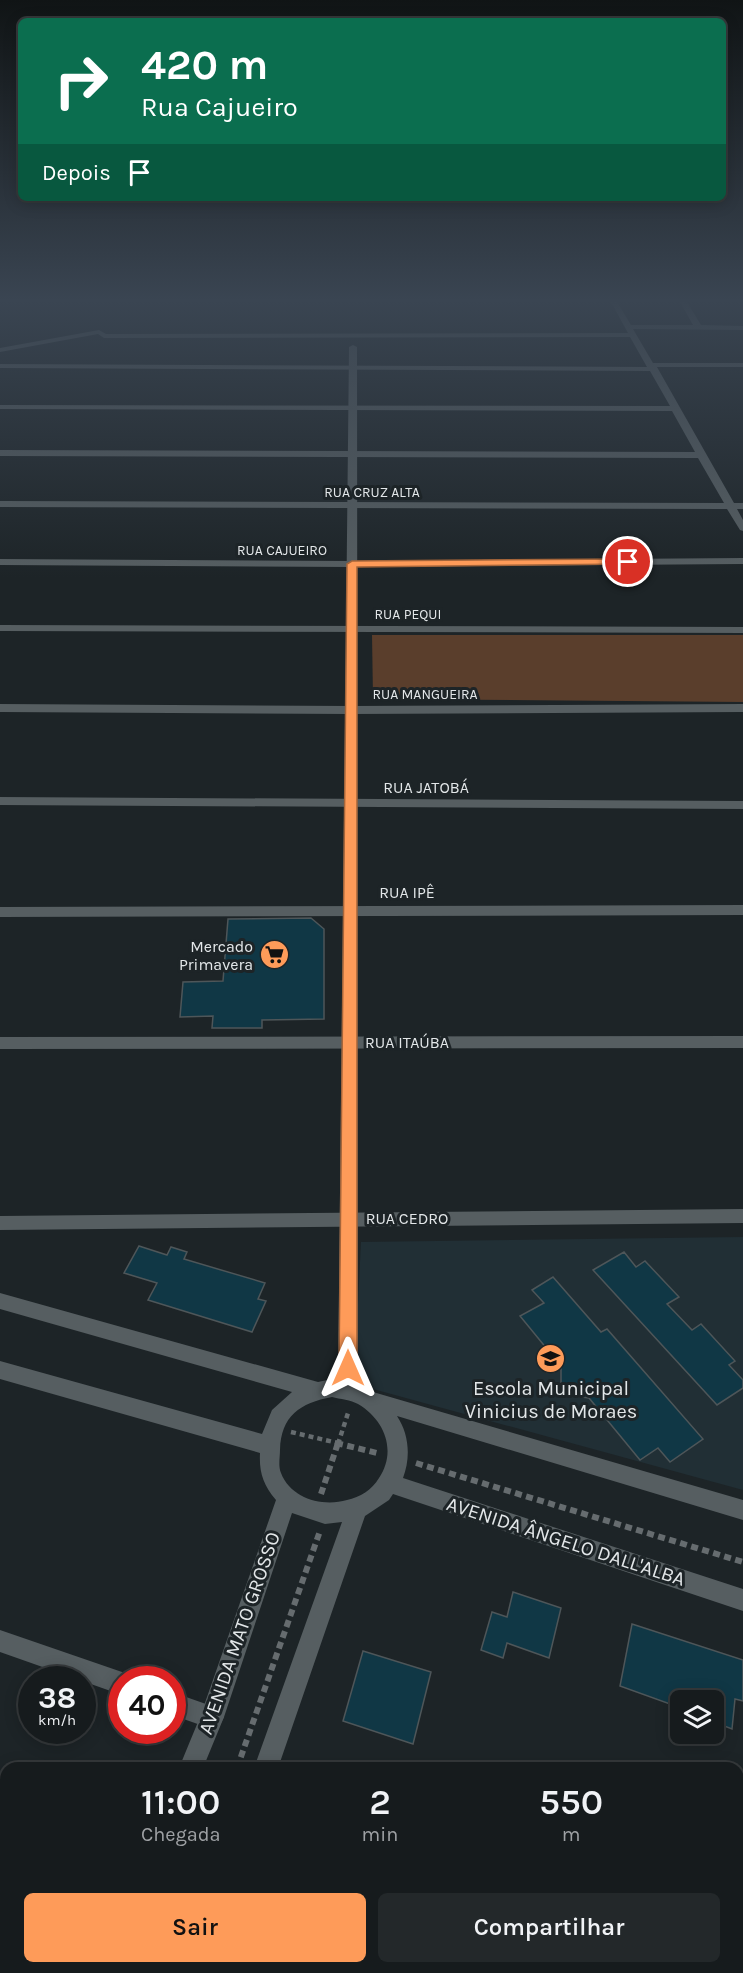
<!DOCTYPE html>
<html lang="pt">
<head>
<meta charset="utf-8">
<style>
  :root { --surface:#161b1d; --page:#23282a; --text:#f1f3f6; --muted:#9ea1a4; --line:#35393b; --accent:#fe9b59 }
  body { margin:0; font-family:Karla,sans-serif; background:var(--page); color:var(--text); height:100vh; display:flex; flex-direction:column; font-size:22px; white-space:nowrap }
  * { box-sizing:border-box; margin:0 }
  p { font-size:20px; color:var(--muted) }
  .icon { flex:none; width:33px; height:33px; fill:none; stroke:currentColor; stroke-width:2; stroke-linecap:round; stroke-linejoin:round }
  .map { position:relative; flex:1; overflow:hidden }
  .panel { position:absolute; left:0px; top:1762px; width:744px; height:212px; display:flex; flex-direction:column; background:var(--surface); border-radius:18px 18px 0 0; box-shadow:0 3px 15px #0003,0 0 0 2px var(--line) }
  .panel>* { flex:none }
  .banner { position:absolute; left:18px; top:18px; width:708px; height:183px; border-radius:9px; box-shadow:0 3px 15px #0003,0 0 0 2px var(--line); background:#0b6e4f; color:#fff; overflow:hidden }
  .fabs { position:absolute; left:670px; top:1690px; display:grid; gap:12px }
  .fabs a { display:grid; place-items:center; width:54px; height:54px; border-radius:9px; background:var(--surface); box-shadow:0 3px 15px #0003,0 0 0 2px var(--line); font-size:30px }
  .speed { position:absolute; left:18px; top:1666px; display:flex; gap:12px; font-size:30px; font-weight:700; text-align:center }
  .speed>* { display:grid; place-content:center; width:78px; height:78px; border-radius:50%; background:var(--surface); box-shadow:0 3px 15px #0003,0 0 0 2px var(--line); line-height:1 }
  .speed small { font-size:15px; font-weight:400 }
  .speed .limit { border:9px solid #d22; background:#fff; color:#111 }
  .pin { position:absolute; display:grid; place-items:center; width:51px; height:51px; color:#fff; margin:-26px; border:3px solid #fff; border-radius:50%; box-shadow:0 2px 6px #0007 }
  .me { position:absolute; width:66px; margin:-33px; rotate:0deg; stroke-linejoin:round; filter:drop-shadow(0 0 4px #0008) }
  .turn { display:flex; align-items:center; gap:21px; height:126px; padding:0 24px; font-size:27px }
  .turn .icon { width:78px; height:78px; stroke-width:2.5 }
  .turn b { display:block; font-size:42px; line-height:51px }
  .then { display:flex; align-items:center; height:57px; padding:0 24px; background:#0003; gap:12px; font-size:22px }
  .eta { display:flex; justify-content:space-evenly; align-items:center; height:102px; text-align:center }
  .eta b { font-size:36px; font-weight:600; line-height:42px }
  .primary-button { display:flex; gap:12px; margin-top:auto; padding:12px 24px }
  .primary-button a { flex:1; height:69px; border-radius:9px; background:var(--accent); color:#111; font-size:24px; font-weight:600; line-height:69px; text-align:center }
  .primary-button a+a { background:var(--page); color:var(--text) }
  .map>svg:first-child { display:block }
</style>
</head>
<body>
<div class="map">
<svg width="743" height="1973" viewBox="0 0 743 1973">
  <rect width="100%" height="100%" fill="#1d2427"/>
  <polygon fill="#212f35" points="743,1237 743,1490 373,1389 362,1371 356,1345 361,1242"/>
  <polygon fill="#5a3e2c" points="372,635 743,635 743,702 373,699"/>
  <g fill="#103745" stroke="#4e5659" stroke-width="1.5">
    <polygon points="311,918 324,929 324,1019 262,1020 262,1028 212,1028 213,1016 180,1017 183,982 223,981 228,919"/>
    <polygon points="139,1246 167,1255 171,1247 187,1252 184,1259 265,1283 258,1299 266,1301 252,1332 148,1300 157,1283 124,1273"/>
    <polygon points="624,1252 636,1267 645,1261 679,1297 667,1304 692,1330 701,1324 735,1361 729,1365 743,1380 743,1388 717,1405 593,1270"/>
    <polygon points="553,1277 601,1332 607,1329 703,1439 670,1462 658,1448 640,1460 589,1398 561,1394 561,1366 520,1316 544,1303 532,1290"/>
    <polygon points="513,1592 561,1608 549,1658 507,1643 503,1658 481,1650 492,1612 507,1617"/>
    <polygon points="632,1624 743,1660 743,1701 735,1699 732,1729 714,1722 714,1701 681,1701 681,1708 620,1686"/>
    <polygon points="363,1651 431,1672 413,1744 343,1721"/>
  </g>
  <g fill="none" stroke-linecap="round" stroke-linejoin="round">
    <g stroke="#666c6f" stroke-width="4.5" stroke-dasharray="5 4" stroke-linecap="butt">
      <polyline points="291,1432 342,1444"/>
      <polyline points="338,1444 349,1410"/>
    </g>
    <g stroke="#666c6f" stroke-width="6" stroke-dasharray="7 4.5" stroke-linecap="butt">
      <polyline points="336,1443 377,1453"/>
      <polyline points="416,1463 743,1562"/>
      <polyline points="321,1494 338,1443"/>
      <polyline points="237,1768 320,1531"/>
      <polyline points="135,1973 137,1968"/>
      <polyline points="165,1973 167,1968"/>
    </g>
    <g fill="#565e61" fill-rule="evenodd">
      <polygon points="611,302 617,302 631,325 693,325 680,302 687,302 701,325 743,326 743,330 633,329 653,363 743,363 743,367 657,367 734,503 743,503 743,509 737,509 743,520 743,531 740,530 727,509 0,507 0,501 724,503 698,458 0,456 0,450 695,452 672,411 0,409 0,405 670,406 650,371 0,368 0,364 647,367 630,337 104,338 98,334 0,352 0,348 99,330 106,334 628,333"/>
      <polygon points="743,558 743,564 352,567 0,565 0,559 352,561"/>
      <polygon points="0,625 743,627 743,633 0,631"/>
      <polygon points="0,704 351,706 743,704 743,712 351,714 0,712"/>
      <polygon points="0,797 743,801 743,809 0,805"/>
      <polygon points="743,905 743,915 0,917 0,907"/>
      <polygon points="743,1036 743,1048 0,1049 0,1037"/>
      <polygon points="743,1209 743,1223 0,1230 0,1216"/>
      <polygon points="0,1630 122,1672 130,1676 132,1680 122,1680 122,1695 0,1652"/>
      <polygon points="172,1692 220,1709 224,1717 220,1725 212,1729 172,1715"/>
    </g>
    <g fill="#565e61" fill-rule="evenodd">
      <path d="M353 345 357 347 358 1385 373 1392 743 1500V1520L397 1416C409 1434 411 1457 403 1478L743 1589V1611L393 1494 389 1500 365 1516 278 1768H254L342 1522 325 1524 292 1513 224 1717 203 1768H179L200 1717 276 1500C263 1485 259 1472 260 1453L0 1379V1361L262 1434 272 1410 292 1392 0 1309V1293L318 1382 332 1379 338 1381 349 347ZM332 1397C340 1399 351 1400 358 1404 385 1420 397 1451 379 1478 372 1490 360 1497 347 1500 323 1507 291 1499 281 1473 278 1466 280 1457 280 1450 281 1416 300 1403 332 1397Z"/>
      <polygon points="97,1968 123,1968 121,1973 95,1973"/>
      <polygon points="183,1968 209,1968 207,1973 181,1973"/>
    </g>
  </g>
  <linearGradient id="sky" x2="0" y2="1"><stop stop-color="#101415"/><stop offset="0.52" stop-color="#3a4552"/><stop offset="1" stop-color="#3a4552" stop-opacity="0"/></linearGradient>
  <rect width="743" height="578" fill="url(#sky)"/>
  <polygon fill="#fe9b59" stroke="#a5653a" stroke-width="1.5" points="628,559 633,562 631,564 357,567 357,1368 354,1374 348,1376 342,1374 339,1368 347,564 352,561"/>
  <defs>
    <symbol id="supermarket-disc" viewBox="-11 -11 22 22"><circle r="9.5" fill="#fe9b59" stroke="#1d2427"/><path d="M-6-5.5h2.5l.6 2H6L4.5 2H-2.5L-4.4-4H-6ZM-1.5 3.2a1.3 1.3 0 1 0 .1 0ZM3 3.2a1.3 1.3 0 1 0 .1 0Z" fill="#111"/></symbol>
    <symbol id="school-disc" viewBox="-11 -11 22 22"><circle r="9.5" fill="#fe9b59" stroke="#1d2427"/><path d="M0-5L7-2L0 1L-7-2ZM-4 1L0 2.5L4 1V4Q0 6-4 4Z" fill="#111"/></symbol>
  </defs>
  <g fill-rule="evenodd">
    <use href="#supermarket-disc" x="258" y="938" width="33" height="33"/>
    <use href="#school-disc" x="534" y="1342" width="33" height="33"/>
  </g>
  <g text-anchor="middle" stroke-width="6" stroke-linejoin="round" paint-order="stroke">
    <g font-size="14" fill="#e3e7e9" stroke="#1d2427">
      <text x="372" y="497">RUA CRUZ ALTA</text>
      <text x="282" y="555">RUA CAJUEIRO</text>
      <text x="408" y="619">RUA PEQUI</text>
      <text x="425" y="699">RUA MANGUEIRA</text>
    </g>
    <g font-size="16" fill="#e3e7e9" stroke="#1d2427">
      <text x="426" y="793">RUA JATOBÁ</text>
      <text x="407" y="898">RUA IPÊ</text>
      <text x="407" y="1048">RUA ITAÚBA</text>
      <text x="407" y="1224">RUA CEDRO</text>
    </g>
    <g font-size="16" fill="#e3e7e9" stroke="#1d2427" text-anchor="end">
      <text x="253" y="952">Mercado<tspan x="253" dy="18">Primavera</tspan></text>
    </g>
    <g font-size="20" fill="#e3e7e9" stroke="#1d2427">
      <text x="551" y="1395">Escola Municipal<tspan x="551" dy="23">Vinicius de Moraes</tspan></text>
    </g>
    <g font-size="20" fill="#e3e7e9" stroke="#1d2427">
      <text transform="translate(566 1541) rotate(18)" y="7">AVENIDA ÂNGELO DALL'ALBA</text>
      <text transform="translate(239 1633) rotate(-71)" y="7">AVENIDA MATO GROSSO</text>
    </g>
  </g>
</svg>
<div class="fabs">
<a><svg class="icon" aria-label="layers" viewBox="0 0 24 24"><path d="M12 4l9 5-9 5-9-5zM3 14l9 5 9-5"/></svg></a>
</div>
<div class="speed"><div>38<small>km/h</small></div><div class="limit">40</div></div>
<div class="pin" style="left:628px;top:562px;background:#d93025"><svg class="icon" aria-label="arrive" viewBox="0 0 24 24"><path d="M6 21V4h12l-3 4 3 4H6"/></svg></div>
<svg class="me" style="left:348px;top:1368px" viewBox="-20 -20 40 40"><path d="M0-17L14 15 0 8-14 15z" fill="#fe9b59" stroke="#fff" stroke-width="4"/></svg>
<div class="banner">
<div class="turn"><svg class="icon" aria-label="right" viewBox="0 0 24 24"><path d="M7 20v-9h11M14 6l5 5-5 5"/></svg><div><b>420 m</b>Rua Cajueiro</div></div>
<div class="then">Depois<svg class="icon" aria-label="arrive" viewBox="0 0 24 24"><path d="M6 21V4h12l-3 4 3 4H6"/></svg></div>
</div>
<section class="panel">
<div class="eta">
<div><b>11:00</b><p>Chegada</p></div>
<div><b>2</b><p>min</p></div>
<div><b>550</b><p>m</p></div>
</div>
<div class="primary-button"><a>Sair</a><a>Compartilhar</a></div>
</section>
</div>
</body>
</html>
